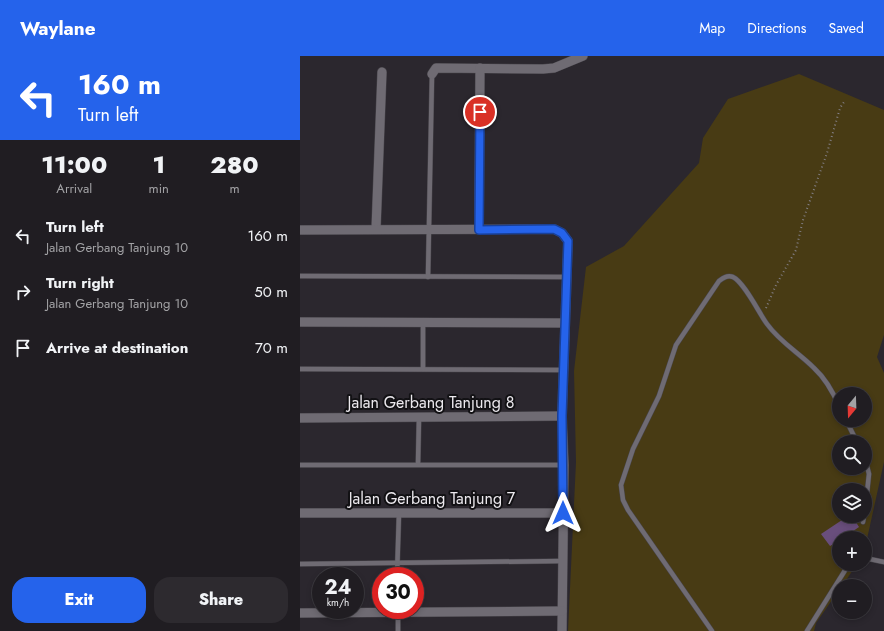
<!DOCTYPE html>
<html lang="en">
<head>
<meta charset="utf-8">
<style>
  :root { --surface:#201d22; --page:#2d2a2f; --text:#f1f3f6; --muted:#a2a2a5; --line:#3d3b40; --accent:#2563eb }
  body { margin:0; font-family:Jost,sans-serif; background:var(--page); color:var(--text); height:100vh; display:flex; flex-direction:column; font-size:15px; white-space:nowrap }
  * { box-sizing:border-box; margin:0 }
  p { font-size:13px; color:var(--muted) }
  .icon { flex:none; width:22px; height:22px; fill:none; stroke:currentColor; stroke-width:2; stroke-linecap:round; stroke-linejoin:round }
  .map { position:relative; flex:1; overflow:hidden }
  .panel { display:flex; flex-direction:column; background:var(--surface); width:300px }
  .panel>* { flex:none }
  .hud { background:#2563eb; color:#fff; overflow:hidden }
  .needle { width:26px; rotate:199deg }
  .buttons { position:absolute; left:532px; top:331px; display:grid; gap:8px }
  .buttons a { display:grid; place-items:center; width:40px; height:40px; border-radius:50%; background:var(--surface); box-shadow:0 2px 6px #0003,0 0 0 1px var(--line); font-size:20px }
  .speed { position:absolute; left:12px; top:511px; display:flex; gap:8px; font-size:20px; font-weight:700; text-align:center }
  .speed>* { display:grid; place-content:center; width:52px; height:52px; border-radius:50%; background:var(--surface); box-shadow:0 2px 6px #0003,0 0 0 1px var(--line); line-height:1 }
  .speed small { font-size:10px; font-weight:400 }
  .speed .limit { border:6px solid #d22; background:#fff; color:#111 }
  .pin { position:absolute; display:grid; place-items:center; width:34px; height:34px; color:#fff; margin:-17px; border:2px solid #fff; border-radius:50%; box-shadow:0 1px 4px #0007 }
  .me { position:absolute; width:44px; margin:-22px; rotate:0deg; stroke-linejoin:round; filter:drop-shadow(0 0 3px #0008) }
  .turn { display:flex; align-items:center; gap:14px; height:84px; padding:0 12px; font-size:18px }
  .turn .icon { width:52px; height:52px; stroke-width:2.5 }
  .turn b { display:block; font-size:28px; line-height:34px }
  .eta { display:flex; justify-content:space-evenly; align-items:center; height:68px; text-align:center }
  .eta b { font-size:24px; font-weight:800; line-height:28px }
  .button { display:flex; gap:8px; margin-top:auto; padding:8px 12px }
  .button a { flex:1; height:46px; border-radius:16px; background:var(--accent); color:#fff; font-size:16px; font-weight:800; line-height:46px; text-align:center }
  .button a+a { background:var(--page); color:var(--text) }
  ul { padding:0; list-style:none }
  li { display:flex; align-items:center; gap:12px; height:56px; padding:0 12px }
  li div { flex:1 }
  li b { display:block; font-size:15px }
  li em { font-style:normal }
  header { display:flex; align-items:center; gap:24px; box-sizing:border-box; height:56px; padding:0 20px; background:var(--accent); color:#fff }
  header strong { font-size:19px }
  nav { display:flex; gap:22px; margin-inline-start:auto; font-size:14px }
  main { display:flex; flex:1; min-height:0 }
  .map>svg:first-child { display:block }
</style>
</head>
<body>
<header>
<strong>Waylane</strong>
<nav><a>Map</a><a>Directions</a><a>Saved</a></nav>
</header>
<main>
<section class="panel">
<div class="hud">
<div class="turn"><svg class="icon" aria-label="left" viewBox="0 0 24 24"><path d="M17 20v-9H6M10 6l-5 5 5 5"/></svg><div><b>160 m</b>Turn left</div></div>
</div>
<div class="eta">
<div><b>11:00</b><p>Arrival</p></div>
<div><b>1</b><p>min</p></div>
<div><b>280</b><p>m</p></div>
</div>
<ul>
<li><svg class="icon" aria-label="left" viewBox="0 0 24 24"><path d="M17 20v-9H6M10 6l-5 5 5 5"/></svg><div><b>Turn left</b><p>Jalan Gerbang Tanjung 10</p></div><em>160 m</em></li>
<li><svg class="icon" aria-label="right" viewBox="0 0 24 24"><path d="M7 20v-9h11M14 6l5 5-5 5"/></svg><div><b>Turn right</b><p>Jalan Gerbang Tanjung 10</p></div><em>50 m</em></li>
<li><svg class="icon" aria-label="arrive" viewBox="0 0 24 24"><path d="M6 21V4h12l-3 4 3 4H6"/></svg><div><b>Arrive at destination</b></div><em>70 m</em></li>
</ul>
<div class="button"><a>Exit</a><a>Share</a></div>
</section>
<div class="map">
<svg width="584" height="575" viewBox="0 0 584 575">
  <rect width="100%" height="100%" fill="#2b272e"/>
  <path fill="#483b14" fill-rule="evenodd" d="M499 18 584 54V279L577 301 584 317V406L565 492V482H539V508H557L542 530H539V534L516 567 514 575H268L276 406 274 315 286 211 324 190 399 107 403 82 428 43ZM539 338H565V364H539ZM539 386H565V412H539ZM539 434H565V460H539Z"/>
  <polygon fill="#694e7c" points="548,460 552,460 559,471 543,482 539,482 539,485 530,490 521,478"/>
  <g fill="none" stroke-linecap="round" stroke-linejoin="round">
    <defs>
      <g id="lane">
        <polyline points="0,220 267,221"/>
        <polyline points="128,221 132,18"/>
        <polyline points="0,313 263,314"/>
        <polyline points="123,313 123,265"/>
        <polyline points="546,364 557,386"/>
        <polyline points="565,402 569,418 565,456"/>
        <polyline points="118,408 119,361"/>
        <polyline points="0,409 264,409"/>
        <polyline points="563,466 564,460"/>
        <polyline points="565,502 584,506"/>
        <polyline points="0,508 263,505"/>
        <polyline points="97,520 99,457"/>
        <polyline points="98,555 98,575"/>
        <path d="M412 575 328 454 323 444 321 429 333 393 359 340 376 289 419 225C423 222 427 219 433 221 444 226 459 257 467 268 480 286 499 297 514 312 526 323 533 336 539 350"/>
        <polyline points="507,575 549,508"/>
      </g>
      <g id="street">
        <polyline points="132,18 136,12 243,13 254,12 283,0"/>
        <polyline points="76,173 82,16"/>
        <polyline points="179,173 180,12"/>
        <polyline points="0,174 254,173 262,177 268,185 262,360 264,409 262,575"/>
        <polyline points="0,266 265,267"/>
        <polyline points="0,362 262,360"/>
        <polyline points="0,457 263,457"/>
        <polyline points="0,557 262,555"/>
      </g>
    </defs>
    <use href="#lane" stroke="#47444a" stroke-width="5.5"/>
    <use href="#street" stroke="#47444a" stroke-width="10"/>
    <polyline stroke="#837f85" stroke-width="2" stroke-dasharray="1 3" stroke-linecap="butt" points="466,252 476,229 496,194 503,164 527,97 540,52 544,46"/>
    <use href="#lane" stroke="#6f6b73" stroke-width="4.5"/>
    <use href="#street" stroke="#6f6b73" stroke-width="9"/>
  </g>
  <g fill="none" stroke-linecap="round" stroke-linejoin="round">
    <defs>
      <polyline id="route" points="180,56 179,174 254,173 262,177 268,185 262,360 263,457"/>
    </defs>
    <use href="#route" stroke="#184099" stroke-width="10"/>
    <use href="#route" stroke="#2563eb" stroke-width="7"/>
  </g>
  <g text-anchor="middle" stroke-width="4" stroke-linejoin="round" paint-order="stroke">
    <g font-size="16" fill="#ece9ee" stroke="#121114">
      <text x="131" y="352">Jalan Gerbang Tanjung 8</text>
      <text x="132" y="448">Jalan Gerbang Tanjung 7</text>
    </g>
  </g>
</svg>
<div class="buttons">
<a><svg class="needle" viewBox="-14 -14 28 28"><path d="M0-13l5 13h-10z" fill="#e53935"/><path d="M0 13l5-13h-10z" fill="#a2a2a5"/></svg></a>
<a><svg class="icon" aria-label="search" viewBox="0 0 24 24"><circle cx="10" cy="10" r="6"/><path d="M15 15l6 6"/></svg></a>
<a><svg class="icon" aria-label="layers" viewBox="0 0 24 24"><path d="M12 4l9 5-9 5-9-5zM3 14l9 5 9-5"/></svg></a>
<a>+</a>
<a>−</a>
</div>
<div class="speed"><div>24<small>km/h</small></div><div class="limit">30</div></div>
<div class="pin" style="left:180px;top:56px;background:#d93025"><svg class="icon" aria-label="arrive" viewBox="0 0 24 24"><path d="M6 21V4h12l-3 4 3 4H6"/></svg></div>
<svg class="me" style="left:263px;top:457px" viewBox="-20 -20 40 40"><path d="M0-17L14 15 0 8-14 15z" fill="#2563eb" stroke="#fff" stroke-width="4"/></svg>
</div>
</main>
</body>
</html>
